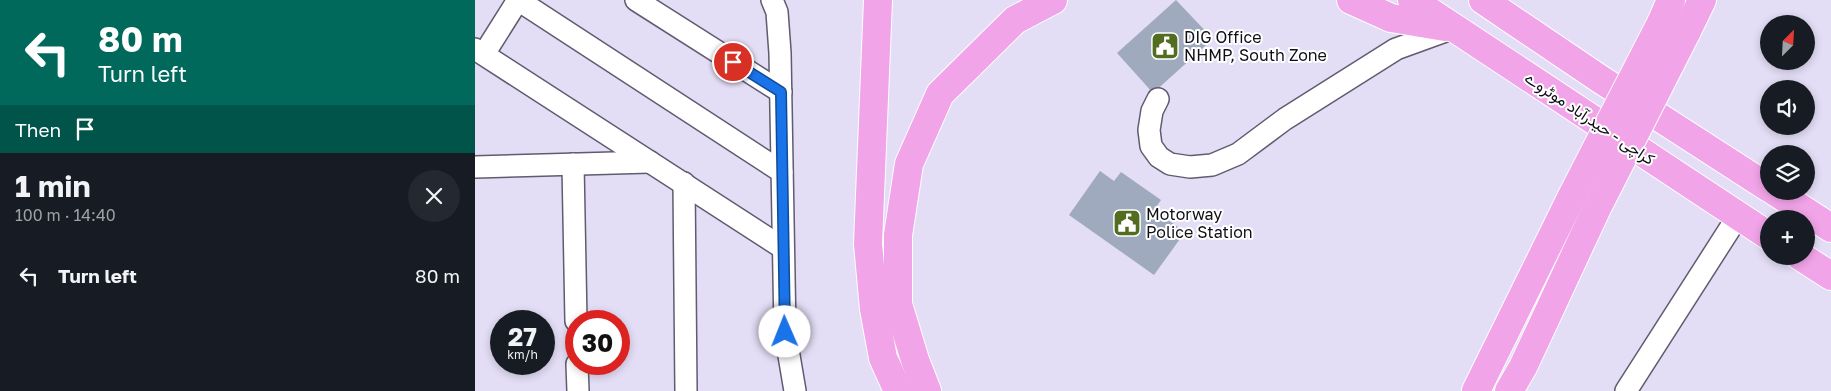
<!DOCTYPE html>
<html lang="en">
<head>
<meta charset="utf-8">
<style>
  :root { --surface:#171b24; --page:#242831; --text:#f1f3f6; --muted:#9ea1a6 }
  body { margin:0; font-family:"Golos Text",Vazirmatn,sans-serif; background:var(--page); color:var(--text); height:100vh; display:flex; flex-direction:column; font-size:19px; white-space:nowrap }
  * { box-sizing:border-box; margin:0 }
  p { font-size:16px; color:var(--muted) }
  .icon { flex:none; width:28px; height:28px; fill:none; stroke:currentColor; stroke-width:2; stroke-linecap:round; stroke-linejoin:round }
  .map { position:relative; flex:1; overflow:hidden }
  .sheet { display:flex; flex-direction:column; background:var(--surface); width:475px }
  .sheet>* { flex:none }
  .top-card { background:#00695c; color:#fff; overflow:hidden }
  .needle { width:32px; rotate:24deg }
  .fabs { position:absolute; left:1285px; top:15px; display:grid; gap:10px }
  .fabs a { display:grid; place-items:center; width:55px; height:55px; border-radius:50%; background:var(--surface); box-shadow:0 2px 8px #0003; font-size:25px }
  .speed { position:absolute; left:15px; top:310px; display:flex; gap:10px; font-size:25px; font-weight:700; text-align:center }
  .speed>* { display:grid; place-content:center; width:65px; height:65px; border-radius:50%; background:var(--surface); box-shadow:0 2px 8px #0003; line-height:1 }
  .speed small { font-size:12px; font-weight:400 }
  .speed .limit { border:8px solid #d22; background:#fff; color:#111 }
  .pin { position:absolute; display:grid; place-items:center; width:42px; height:42px; color:#fff; margin:-21px; border:2px solid #fff; border-radius:50%; box-shadow:0 1px 5px #0007 }
  .me { position:absolute; width:55px; margin:-28px; rotate:359deg; stroke-linejoin:round; filter:drop-shadow(0 0 4px #0008) }
  .turn { display:flex; align-items:center; gap:18px; height:105px; padding:0 15px; font-size:22px }
  .turn .icon { width:65px; height:65px; stroke-width:2.5 }
  .turn b { display:block; font-size:35px; line-height:42px }
  .then { display:flex; align-items:center; height:48px; padding:0 15px; background:#0003; gap:10px; font-size:19px }
  .round { display:grid; place-items:center; flex:none; width:52px; height:52px; border-radius:26px; background:var(--page) }
  .headline { display:flex; align-items:center; justify-content:space-between; height:85px; padding:0 15px }
  h1 { font-size:30px; font-weight:700; line-height:38px }
  ul { padding:0; list-style:none }
  li { display:flex; align-items:center; gap:15px; height:75px; padding:0 15px }
  li div { flex:1 }
  li b { display:block; font-size:19px }
  li em { font-style:normal }
  main { display:flex; flex:1; min-height:0 }
  .map>svg:first-child { display:block }
</style>
</head>
<body>
<main>
<section class="sheet">
<div class="top-card">
<div class="turn"><svg class="icon" aria-label="left" viewBox="0 0 24 24"><path d="M17 20v-9H6M10 6l-5 5 5 5"/></svg><div><b>80 m</b>Turn left</div></div>
<div class="then">Then<svg class="icon" aria-label="arrive" viewBox="0 0 24 24"><path d="M6 21V4h12l-3 4 3 4H6"/></svg></div>
</div>
<div class="headline"><div><h1>1 min</h1><p>100 m · 14:40</p></div><a class="round"><svg class="icon" aria-label="close" viewBox="0 0 24 24"><path d="M6 6l12 12M18 6L6 18"/></svg></a></div>
<ul>
<li><svg class="icon" aria-label="left" viewBox="0 0 24 24"><path d="M17 20v-9H6M10 6l-5 5 5 5"/></svg><div><b>Turn left</b></div><em>80 m</em></li>
</ul>
</section>
<div class="map">
<svg width="1356" height="391" viewBox="0 0 1356 391">
  <rect width="100%" height="100%" fill="#e3ddf5"/>
  <g fill="#9faabf">
    <polygon points="701,0 738,39 678,93 642,53"/>
    <polygon points="625,171 639,181 646,172 686,200 679,210 710,232 679,275 594,215"/>
  </g>
  <g fill="none" stroke-linecap="round" stroke-linejoin="round">
    <defs>
      <g id="minor">
        <polyline points="43,0 307,172"/>
        <polyline points="161,0 306,92"/>
        <polyline points="297,0 302,12 305,53 310,332 320,391"/>
        <polyline points="0,49 308,248"/>
        <polyline points="9,54 43,0"/>
        <polyline points="683,99 677,111 674,130 676,146 684,157 695,164 715,167 737,165 763,154 810,119 921,49 979,28"/>
        <polyline points="98,164 101,321"/>
        <polyline points="0,167 175,162"/>
        <polyline points="209,183 211,391"/>
        <polyline points="102,364 103,391"/>
        <polyline points="1151,391 1263,216"/>
      </g>
      <g id="highway">
        <polyline points="403,0 393,244 399,309 408,358 423,391"/>
        <polyline points="876,0 916,18 970,27"/>
        <polyline points="937,0 1294,236"/>
        <polyline points="1008,0 1125,79 1294,188"/>
        <polyline points="1186,23 1196,0"/>
        <polyline points="1211,33 1227,0"/>
        <polyline points="1299,191 1356,228"/>
        <polyline points="1325,256 1356,276"/>
        <polyline points="452,391 440,360 423,304 423,235 434,164 465,94 540,20 578,0"/>
        <polyline points="1001,391 1097,196"/>
        <polyline points="1034,391 1048,367 1121,210"/>
      </g>
    </defs>
    <use href="#minor" stroke="#605b6f" stroke-width="24"/>
    <use href="#highway" stroke="#fff" stroke-width="30"/>
    <use href="#minor" stroke="#fff" stroke-width="21"/>
    <use href="#highway" stroke="#f1a4e8" stroke-width="28"/>
    <defs>
      <g id="highway-bridge">
        <polyline points="1097,196 1186,23"/>
        <polyline points="1121,210 1211,33"/>
      </g>
    </defs>
    <use href="#highway-bridge" stroke="#fff" stroke-width="30" stroke-linecap="butt"/>
    <use href="#highway-bridge" stroke="#f1a4e8" stroke-width="28"/>
  </g>
  <g fill="none" stroke-linecap="round" stroke-linejoin="round">
    <defs>
      <polyline id="route" points="258,62 306,92 310,332"/>
    </defs>
    <use href="#route" stroke="#114b97" stroke-width="12"/>
    <use href="#route" stroke="#1a73e8" stroke-width="9"/>
  </g>
  <defs>
    <symbol id="civic-square" viewBox="-11 -11 22 22"><rect x="-9" y="-9" width="18" height="18" rx="4" fill="#526d20" stroke="#fff"/><path d="M-.6-6.5H3V-4.5H.6V-3L4-1V1h2V6H-6V1h2V-1L-.6-3ZM-1.2 2.5V6h2.4V2.5Z" fill="#fff"/></symbol>
  </defs>
  <g fill-rule="evenodd">
    <use href="#civic-square" x="674" y="30" width="32" height="32"/>
    <use href="#civic-square" x="636" y="207" width="32" height="32"/>
  </g>
  <g text-anchor="middle" stroke-width="4" stroke-linejoin="round" paint-order="stroke">
    <g font-size="16" fill="#100e16" stroke="#fff" text-anchor="start">
      <text x="709" y="43">DIG Office<tspan x="709" dy="18">NHMP, South Zone</tspan></text>
      <text x="671" y="220">Motorway<tspan x="671" dy="18">Police Station</tspan></text>
    </g>
    <g font-size="16" fill="#100e16" stroke="#fff">
      <text transform="translate(1115 118) rotate(34)" y="6">کراچی - حیدرآباد موٹروے</text>
    </g>
  </g>
</svg>
<div class="fabs">
<a><svg class="needle" viewBox="-14 -14 28 28"><path d="M0-13l5 13h-10z" fill="#e53935"/><path d="M0 13l5-13h-10z" fill="#9ea1a6"/></svg></a>
<a><svg class="icon" aria-label="sound" viewBox="0 0 24 24"><path d="M4 9h4l5-4v14l-5-4H4zM17 9q2 3 0 6"/></svg></a>
<a><svg class="icon" aria-label="layers" viewBox="0 0 24 24"><path d="M12 4l9 5-9 5-9-5zM3 14l9 5 9-5"/></svg></a>
<a>+</a>
</div>
<div class="speed"><div>27<small>km/h</small></div><div class="limit">30</div></div>
<div class="pin" style="left:258px;top:62px;background:#d93025"><svg class="icon" aria-label="arrive" viewBox="0 0 24 24"><path d="M6 21V4h12l-3 4 3 4H6"/></svg></div>
<svg class="me" style="left:310px;top:332px" viewBox="-20 -20 40 40"><circle r="19" fill="#fff"/><path d="M0-13L10 11 0 6-10 11z" fill="#1a73e8"/></svg>
</div>
</main>
</body>
</html>
